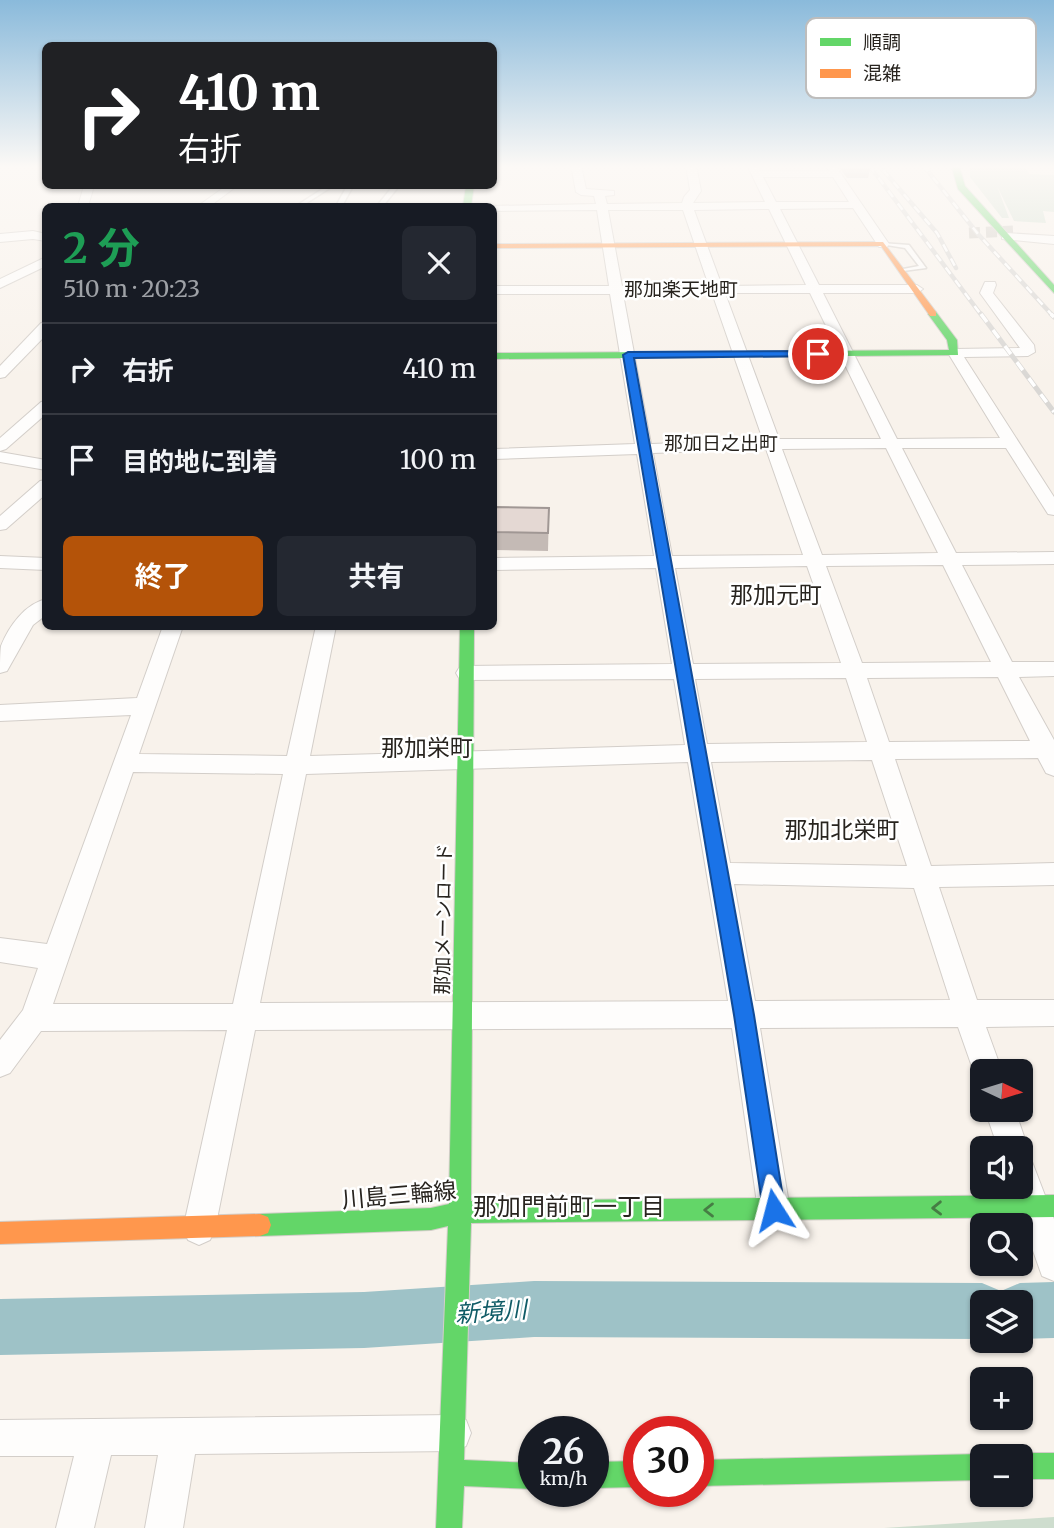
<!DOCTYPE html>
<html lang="ja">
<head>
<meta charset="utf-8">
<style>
  :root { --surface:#171b24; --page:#242831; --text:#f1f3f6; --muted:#9ea1a6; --line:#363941; --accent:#b45309 }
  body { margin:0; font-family:Merriweather,"Noto Sans JP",serif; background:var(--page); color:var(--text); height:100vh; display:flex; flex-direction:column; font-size:26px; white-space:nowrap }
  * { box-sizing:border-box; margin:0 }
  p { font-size:23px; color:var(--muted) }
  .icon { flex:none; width:38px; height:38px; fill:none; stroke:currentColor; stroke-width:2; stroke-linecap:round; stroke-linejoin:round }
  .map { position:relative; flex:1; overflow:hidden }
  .side { position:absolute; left:42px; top:203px; width:455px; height:427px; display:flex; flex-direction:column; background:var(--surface); border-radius:10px; box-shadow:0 2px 5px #0004 }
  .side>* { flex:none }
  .hud { position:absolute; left:42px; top:42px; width:455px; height:147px; border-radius:10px; box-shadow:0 2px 5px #0004; background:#202124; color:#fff; overflow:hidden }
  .needle { width:46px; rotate:94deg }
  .tools { position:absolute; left:970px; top:1059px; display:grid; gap:14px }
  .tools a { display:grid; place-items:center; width:63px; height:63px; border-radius:10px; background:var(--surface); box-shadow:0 2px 5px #0004; font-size:35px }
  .speed { position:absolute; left:518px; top:1416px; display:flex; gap:14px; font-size:35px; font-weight:700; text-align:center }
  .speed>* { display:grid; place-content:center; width:91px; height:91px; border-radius:50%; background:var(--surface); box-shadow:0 2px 5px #0004; line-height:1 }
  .speed small { font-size:18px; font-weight:400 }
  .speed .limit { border:10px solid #d22; background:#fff; color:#111 }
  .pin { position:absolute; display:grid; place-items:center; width:60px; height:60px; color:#fff; margin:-30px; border:4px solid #fff; border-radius:50%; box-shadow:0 2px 7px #0007 }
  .me { position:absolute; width:77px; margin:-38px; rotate:351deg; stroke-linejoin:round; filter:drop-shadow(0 0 5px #0008) }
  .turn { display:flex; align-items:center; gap:24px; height:147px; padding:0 21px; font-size:32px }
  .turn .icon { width:91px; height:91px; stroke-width:2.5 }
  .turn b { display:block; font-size:49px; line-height:60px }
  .round { display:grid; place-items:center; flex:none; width:74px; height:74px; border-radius:10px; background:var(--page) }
  .overview { display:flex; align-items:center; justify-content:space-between; height:119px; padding:0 21px }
  h1 { font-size:42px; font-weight:700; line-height:52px; color:#1e9e55 }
  .button { display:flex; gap:14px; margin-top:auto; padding:14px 21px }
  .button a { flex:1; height:80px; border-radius:10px; background:var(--accent); color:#fff; font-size:28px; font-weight:700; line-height:80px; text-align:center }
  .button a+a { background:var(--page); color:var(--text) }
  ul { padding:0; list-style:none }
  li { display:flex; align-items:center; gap:21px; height:91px; padding:0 21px; border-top:2px solid var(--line) }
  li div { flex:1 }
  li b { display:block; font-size:26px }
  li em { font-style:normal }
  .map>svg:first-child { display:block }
</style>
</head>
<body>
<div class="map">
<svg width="1054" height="1528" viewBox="0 0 1054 1528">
  <rect width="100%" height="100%" fill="#f8f2eb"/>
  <g fill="#ceddce">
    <polygon points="970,165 1023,165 1029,174 1054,175 1054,212 1043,211 1046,223 1014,221 997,186 1009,218 1002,218 970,177"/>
    <polygon points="1054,1517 1054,1528 884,1528"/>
  </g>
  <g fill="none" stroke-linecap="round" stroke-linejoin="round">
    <polygon fill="#9ec2c7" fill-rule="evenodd" points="534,1281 982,1283 1001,1291 1020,1283 1054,1282 1054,1338 1020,1339 1020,1302 982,1302 982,1339 534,1337 364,1348 0,1355 0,1299 364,1292"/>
    <polyline stroke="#cec9c2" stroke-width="11" stroke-dasharray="11 6" stroke-linecap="butt" points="969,233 1013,231"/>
    <defs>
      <g id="lane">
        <polygon points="327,186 333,186 302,206 296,206"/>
        <polygon points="347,186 353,186 342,206 336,206"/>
        <polygon points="393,186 399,186 383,206 377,206"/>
        <polygon points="881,243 909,245 926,268 903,271 903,269 919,266 905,248 880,244"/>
      </g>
      <g id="street">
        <path d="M571 165H581L586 189 614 191V195L605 196 607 204 682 203 684 197 690 190 686 165H696L701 191 693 203 765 202 747 165H757L760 171H829L825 165H835L889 244 887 247H879L853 208 780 209 819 285H917L923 289 917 293H823L897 439 1000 438 948 353 955 349 1020 348 980 293 985 282H995L996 285 993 293 1034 345 1035 352 1028 356 964 357 1054 497V515L1048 514 1006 448H902L956 553 1054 552V564L962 565 1012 662H1054V676L1019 677 1054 740V776L1046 773 1038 758 895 759 931 866 1054 863V885L939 887 977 1000H1054V1026L986 1027 1002 1071H982V1083L977 1081 958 1027 760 1028 790 1210 785 1221 774 1226 763 1221 758 1210 732 1028 255 1030 215 1229 210 1240 199 1245 188 1240 183 1229 227 1030 41 1031 10 1073 0 1077V1040L23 1010 38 968 0 962V938L47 944 131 715 0 721V705L137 698 163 626H183L139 754 287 756 316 626H336L310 756 685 745 674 679 466 680 459 678 456 673 459 668 466 666 672 664 656 568 494 570V558L654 556 637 454 494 459V449L635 444 610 294H494V286H609L597 210 494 211V206H489L596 204 594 196 581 195 576 192ZM763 177H833L849 202H776ZM769 209 806 285 722 286 694 210ZM608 210H683L709 286H622ZM712 293 763 440 651 444 623 294ZM725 293H810L881 439H779ZM886 448 938 553 822 555 782 449ZM766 449 803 555 672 556 653 453ZM943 565 991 662 862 663 826 566ZM807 566 841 663 693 664 675 568ZM998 677 1030 741 889 742 867 678ZM846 678 867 742 707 744 695 679ZM872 760 907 866 730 863 711 762ZM688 762 728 1001 260 1003 306 774ZM133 772 283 774 233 1004H53ZM734 884 914 888 950 1000 755 1001Z"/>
        <polygon points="84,186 94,186 88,206 78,206"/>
        <polygon points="226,186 237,186 210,206 198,206"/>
        <polygon points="33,231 46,234 46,241 33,239 0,242 0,234"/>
        <polygon points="1006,233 1054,236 1054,244 1002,239 1002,235"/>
        <polygon points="46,257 46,266 0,288 0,279"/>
        <polygon points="46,322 46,335 5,377 0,378 0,366 41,323"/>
        <polygon points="46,401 46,414 6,449 0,451 0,438 41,402"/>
        <polygon points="0,452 46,460 46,470 0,462"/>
        <polygon points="46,480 46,494 6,529 0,530 0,516 40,481"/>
        <polygon points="0,556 46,558 46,570 0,568"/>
        <path d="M46 599V615L33 625 7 671 0 673C0 665 0 653 1 646 9 626 25 604 46 599Z"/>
        <polygon points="985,1110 1015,1110 1028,1148 1025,1156 1031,1159 1054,1219 1054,1281 1042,1276 1010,1186 1020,1186 1020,1148 998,1148"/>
        <polygon points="453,1415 466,1420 471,1433 466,1446 453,1451 195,1454 183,1528 145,1528 158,1455 111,1455 94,1528 56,1528 74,1456 0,1456 0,1420"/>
      </g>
      <g id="fast">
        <polygon points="951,165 959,165 965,186 1054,285 1054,293 958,189"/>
        <polygon points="466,186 474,186 471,206 463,206"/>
        <polygon points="933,311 936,312 957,340 958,355 494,359 494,353 949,350 947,340 928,314"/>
        <polygon points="460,626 474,626 471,1201 1054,1195 1054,1217 471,1223 464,1460 534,1463 534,1489 464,1486 462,1528 436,1528 448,1226 431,1230 260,1236 252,1233 249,1225 252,1217 260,1214 431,1208 449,1204"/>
        <polygon points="1020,1453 1054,1453 1054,1479 1020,1479 1020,1456 1013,1456"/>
        <polygon points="982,1454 987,1456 982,1456 982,1480 698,1486 698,1460"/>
        <polygon points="639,1461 639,1487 593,1488 593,1462"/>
      </g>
      <g id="slow">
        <polygon points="883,242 936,312 936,316 930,316 881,246 494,248 494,244"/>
        <polygon points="260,1214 268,1217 271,1225 268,1233 260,1236 0,1244 0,1222"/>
      </g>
    </defs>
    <use href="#lane" stroke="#d3cec9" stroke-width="3"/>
    <use href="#street" stroke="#d3cec9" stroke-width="2"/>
    <use href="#fast" stroke="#d3cec9" stroke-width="2"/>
    <use href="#slow" stroke="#d3cec9" stroke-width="2"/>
    <use href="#lane" fill="#fefdfc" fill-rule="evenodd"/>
    <use href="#street" fill="#fefdfc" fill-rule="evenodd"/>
    <use href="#fast" fill="#63d668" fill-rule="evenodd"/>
    <use href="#slow" fill="#ff974d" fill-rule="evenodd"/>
    <defs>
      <g id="rail-far1">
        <polyline points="869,165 982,316"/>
        <polyline points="923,165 978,234 1053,316"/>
        <polyline points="883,170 937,233 956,268"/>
      </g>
      <g id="rail">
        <polyline points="981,314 1054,412"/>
        <polyline points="1051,314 1054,317"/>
      </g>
    </defs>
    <use href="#rail-far1" stroke="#d9d7d4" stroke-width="4.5"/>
    <use href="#rail" stroke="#d9d7d4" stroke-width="5"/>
    <use href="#rail-far1" stroke="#fff" stroke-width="2.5" stroke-dasharray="8" stroke-linecap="butt"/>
    <use href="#rail" stroke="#fff" stroke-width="3.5" stroke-dasharray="10" stroke-linecap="butt"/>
  </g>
  <g fill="#c4bab5">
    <polygon points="837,165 871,165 868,178 847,178"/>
    <polygon points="494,507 549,508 548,551 494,550"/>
  </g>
  <polygon fill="#e4d8d3" stroke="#a09794" stroke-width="2" points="494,507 549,508 548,533 494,532"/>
  <defs><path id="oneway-chevron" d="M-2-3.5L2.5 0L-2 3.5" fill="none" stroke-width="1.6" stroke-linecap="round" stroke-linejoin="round" transform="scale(1.75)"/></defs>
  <g stroke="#467d44">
    <use href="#oneway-chevron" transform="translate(937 1208) rotate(179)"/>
    <use href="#oneway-chevron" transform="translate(709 1210) rotate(180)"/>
  </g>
  <linearGradient id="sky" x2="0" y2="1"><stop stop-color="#8abadb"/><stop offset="0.44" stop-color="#fcf9f6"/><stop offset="1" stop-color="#fcf9f6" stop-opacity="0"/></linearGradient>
  <rect width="1054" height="379" fill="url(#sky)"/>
  <polygon fill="#1a73e8" stroke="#114b97" stroke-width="2" points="818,351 822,352 822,356 634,358 754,1015 785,1210 782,1218 774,1221 766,1218 763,1210 734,1015 623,355 628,352"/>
  <g text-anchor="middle" stroke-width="5" stroke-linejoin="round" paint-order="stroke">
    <g font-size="19" fill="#28241f" stroke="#fff">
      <text x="681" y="296">那加楽天地町</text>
      <text x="721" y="450">那加日之出町</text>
    </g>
    <g font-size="19" fill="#28241f" stroke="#fff">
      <text transform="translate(443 919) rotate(-89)" y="7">那加メーンロード</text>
    </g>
    <g font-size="23" fill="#28241f" stroke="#fff">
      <text x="776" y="603">那加元町</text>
      <text x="427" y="756">那加栄町</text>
      <text x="842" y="838">那加北栄町</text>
    </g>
    <g font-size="23" fill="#28241f" stroke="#fff">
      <text transform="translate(399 1195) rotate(-5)" y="8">川島三輪線</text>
    </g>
    <g font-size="24" fill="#28241f" stroke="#fff">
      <text x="569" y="1215">那加門前町一丁目</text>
    </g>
    <g font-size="24" font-style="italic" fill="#0f5b66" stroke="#fff">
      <text transform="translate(491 1312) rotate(-4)" y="8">新境川</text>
    </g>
  </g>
  <rect x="806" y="18" width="230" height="80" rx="10" fill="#fff" stroke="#bebdbc" stroke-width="2"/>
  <rect x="820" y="38" width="31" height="8" fill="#63d668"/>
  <rect x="820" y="69" width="31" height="9" fill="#ff974d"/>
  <g font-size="19" fill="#28241f">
    <text x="863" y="49">順調</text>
    <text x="863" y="80">混雑</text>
  </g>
</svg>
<div class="tools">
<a><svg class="needle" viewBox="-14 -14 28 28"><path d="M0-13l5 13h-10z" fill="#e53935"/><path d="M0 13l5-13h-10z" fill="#9ea1a6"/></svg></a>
<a><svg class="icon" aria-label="sound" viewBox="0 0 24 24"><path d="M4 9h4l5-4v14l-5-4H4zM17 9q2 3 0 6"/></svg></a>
<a><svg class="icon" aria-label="search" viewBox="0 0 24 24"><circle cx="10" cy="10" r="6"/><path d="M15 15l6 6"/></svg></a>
<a><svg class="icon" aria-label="layers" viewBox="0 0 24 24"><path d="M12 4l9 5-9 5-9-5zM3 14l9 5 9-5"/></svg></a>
<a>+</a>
<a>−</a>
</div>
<div class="speed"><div>26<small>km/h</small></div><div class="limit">30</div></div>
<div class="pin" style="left:818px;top:354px;background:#d93025"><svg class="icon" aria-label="arrive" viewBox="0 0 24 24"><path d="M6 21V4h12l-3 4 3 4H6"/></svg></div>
<svg class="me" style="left:774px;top:1210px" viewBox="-20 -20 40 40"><path d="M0-17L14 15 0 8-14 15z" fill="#1a73e8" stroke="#fff" stroke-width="4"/></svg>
<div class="hud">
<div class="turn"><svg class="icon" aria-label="right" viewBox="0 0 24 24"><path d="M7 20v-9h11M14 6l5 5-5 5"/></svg><div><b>410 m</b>右折</div></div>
</div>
<section class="side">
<div class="overview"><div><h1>2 分</h1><p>510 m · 20:23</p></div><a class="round"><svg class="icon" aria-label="close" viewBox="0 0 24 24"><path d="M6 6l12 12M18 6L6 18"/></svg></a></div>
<ul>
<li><svg class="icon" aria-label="right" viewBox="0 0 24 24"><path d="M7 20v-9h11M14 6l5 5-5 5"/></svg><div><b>右折</b></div><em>410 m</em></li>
<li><svg class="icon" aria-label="arrive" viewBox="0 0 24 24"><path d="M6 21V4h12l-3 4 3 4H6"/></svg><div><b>目的地に到着</b></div><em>100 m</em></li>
</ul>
<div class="button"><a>終了</a><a>共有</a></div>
</section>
</div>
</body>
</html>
